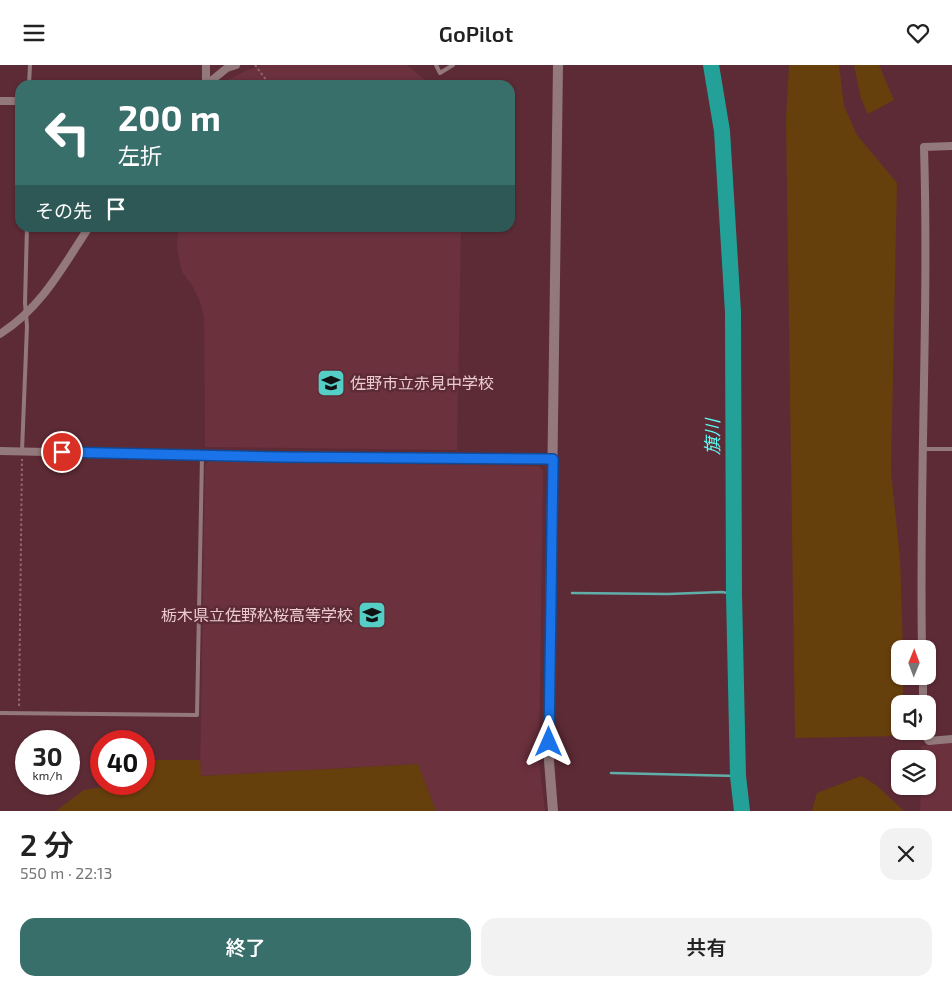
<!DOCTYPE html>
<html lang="ja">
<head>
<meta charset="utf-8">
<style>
  :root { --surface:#fff; --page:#f2f2f2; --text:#222; --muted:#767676; --accent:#396f6b }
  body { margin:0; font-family:"Exo 2","Noto Sans JP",sans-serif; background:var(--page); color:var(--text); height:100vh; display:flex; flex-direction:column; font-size:19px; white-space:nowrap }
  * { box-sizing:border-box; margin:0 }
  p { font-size:16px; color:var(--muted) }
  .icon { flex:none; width:28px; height:28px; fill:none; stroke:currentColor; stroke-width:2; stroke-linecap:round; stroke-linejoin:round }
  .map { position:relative; height:746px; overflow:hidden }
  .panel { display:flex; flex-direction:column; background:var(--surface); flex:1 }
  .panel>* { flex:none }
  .hud { position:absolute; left:15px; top:15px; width:500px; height:152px; border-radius:15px; box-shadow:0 1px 4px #0004; background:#396f6b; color:#fff; overflow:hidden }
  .needle { width:32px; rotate:1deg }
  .fabs { position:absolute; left:891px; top:575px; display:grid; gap:10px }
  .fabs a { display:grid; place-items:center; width:45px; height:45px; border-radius:10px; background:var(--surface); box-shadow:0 1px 4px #0004; font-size:25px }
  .speed { position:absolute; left:15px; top:665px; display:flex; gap:10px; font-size:25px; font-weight:700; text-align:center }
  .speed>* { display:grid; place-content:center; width:65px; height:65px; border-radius:50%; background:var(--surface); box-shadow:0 1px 4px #0004; line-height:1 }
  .speed small { font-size:12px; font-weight:400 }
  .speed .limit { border:8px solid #d22; background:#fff; color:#111 }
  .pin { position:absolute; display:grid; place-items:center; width:42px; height:42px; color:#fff; margin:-21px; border:2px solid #fff; border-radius:50%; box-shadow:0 1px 5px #0007 }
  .me { position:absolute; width:55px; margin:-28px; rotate:0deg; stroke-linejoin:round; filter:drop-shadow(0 0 4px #0008) }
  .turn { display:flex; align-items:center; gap:18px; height:105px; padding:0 20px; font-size:22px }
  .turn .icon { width:65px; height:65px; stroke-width:2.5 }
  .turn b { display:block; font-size:35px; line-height:42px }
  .then { display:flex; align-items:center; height:48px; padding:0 20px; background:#0003; gap:10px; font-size:19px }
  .round { display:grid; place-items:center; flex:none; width:52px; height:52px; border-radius:15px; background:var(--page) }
  .summary { display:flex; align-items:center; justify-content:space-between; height:85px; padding:0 20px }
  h1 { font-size:30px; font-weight:600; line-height:38px }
  .action { display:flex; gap:10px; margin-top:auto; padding:10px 20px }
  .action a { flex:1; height:58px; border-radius:15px; background:var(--accent); color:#fff; font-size:20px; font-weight:600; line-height:58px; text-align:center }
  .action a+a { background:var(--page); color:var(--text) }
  header { display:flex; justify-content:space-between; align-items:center; height:65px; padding:0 20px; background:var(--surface); font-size:22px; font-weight:600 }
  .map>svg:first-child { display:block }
</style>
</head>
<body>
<header><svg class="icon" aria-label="menu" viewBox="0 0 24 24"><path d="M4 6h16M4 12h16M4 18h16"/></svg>GoPilot<svg class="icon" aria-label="heart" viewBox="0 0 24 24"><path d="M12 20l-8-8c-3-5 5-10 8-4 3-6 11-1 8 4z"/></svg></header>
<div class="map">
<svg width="952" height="746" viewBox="0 0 952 746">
  <rect width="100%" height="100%" fill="#5d2b36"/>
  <g fill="#6b313d">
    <polygon points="261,0 407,0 431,20 218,20 245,6"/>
    <polygon points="178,163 461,163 457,385 205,382 204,253 200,237 192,220 182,207 177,184"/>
    <polygon points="209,396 539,401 543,406 539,695 545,746 436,746 418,699 200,711 205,400"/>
    <polygon points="952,678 952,746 920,746 921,721 928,721 928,694 921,694 921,681"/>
  </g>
  <g fill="#653f0c">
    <polygon points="789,0 839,0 844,41 857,70 897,118 891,406 900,494 903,584 900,584 900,611 903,611 903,639 900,639 900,666 904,666 904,671 795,673 786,54"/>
    <polygon points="854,0 879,0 894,35 868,49 861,34"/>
    <polygon points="144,695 200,695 201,711 418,699 436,746 56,746 84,725 120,719 144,719"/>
    <polygon points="861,711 876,720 904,746 812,746 817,728"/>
  </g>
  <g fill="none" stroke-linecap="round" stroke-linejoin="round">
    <g stroke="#5faea9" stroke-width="2.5">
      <polyline points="572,528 668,529 722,527 734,529"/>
      <polyline points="611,708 738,711"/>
    </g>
    <polyline stroke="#23a199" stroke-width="16" points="711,0 722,66 733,247 734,529 738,711 742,746"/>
    <g stroke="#91666e" stroke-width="2" stroke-dasharray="2.5 2.5" stroke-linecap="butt">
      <polyline points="255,0 270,20"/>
      <polyline points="19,641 22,394"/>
    </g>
    <g stroke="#93797c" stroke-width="4">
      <polyline points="436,0 440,8 453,0"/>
      <polyline points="29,20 30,0"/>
      <polyline points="924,384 952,384"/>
      <polyline points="22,386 27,261 25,238 27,162"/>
      <polyline points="0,648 197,650 202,391"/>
    </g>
    <g stroke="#93797c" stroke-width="8">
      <polyline points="206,20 227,3 236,0"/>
      <polyline points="206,20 206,0"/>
      <polyline points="0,36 20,36"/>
      <path d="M0 269C42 242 62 203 89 162"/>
      <polyline points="0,386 279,392 553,394"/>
      <path d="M922 584C919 416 929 249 924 82L952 81"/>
      <polyline points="923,611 923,639"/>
      <polyline points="926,666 927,673 929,676 952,674"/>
    </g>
    <polyline stroke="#93797c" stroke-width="10" points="553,746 549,696 550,572 558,0"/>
  </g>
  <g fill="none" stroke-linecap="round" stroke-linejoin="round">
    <defs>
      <polyline id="route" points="62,387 279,392 553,394 549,677"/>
    </defs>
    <use href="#route" stroke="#114b97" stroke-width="12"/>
    <use href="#route" stroke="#1a73e8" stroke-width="9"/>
  </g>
  <defs>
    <symbol id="school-square" viewBox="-11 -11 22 22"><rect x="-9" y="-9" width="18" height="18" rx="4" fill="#55cec5" stroke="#5d2b36"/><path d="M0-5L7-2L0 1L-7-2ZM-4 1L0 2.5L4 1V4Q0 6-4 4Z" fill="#111"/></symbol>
  </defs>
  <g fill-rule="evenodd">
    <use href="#school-square" x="315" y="302" width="32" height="32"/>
    <use href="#school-square" x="356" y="534" width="32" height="32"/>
  </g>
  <g text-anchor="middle" stroke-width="5" stroke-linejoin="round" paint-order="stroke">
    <g font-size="16" fill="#ebcbcf" stroke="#5d2b36" text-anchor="start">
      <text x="350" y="324">佐野市立赤見中学校</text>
      <text x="353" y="556" text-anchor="end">栃木県立佐野松桜高等学校</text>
    </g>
    <g font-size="18" font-style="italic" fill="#5cfef3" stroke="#5d2b36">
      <text transform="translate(713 372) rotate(-90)" y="6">旗川</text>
    </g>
  </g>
</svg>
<div class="fabs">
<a><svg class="needle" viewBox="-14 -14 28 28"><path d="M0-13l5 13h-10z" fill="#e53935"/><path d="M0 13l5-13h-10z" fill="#767676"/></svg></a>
<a><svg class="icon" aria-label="sound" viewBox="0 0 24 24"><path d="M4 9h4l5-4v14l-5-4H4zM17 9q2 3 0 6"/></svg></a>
<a><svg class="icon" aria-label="layers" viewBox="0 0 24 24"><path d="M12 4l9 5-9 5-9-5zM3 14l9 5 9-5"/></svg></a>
</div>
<div class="speed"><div>30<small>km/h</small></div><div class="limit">40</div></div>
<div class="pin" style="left:62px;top:387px;background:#d93025"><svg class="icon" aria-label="arrive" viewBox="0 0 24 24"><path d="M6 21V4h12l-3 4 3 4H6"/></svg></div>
<svg class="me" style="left:549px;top:677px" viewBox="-20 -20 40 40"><path d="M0-17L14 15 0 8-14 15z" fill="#1a73e8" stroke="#fff" stroke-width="4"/></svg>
<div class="hud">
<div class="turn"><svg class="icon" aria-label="left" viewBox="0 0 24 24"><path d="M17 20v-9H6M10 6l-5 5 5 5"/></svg><div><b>200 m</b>左折</div></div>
<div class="then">その先<svg class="icon" aria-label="arrive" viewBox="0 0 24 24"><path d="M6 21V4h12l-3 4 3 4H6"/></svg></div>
</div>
</div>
<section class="panel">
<div class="summary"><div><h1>2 分</h1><p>550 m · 22:13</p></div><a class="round"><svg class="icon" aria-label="close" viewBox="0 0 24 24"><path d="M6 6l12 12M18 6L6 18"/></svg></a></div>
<div class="action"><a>終了</a><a>共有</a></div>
</section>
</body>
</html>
